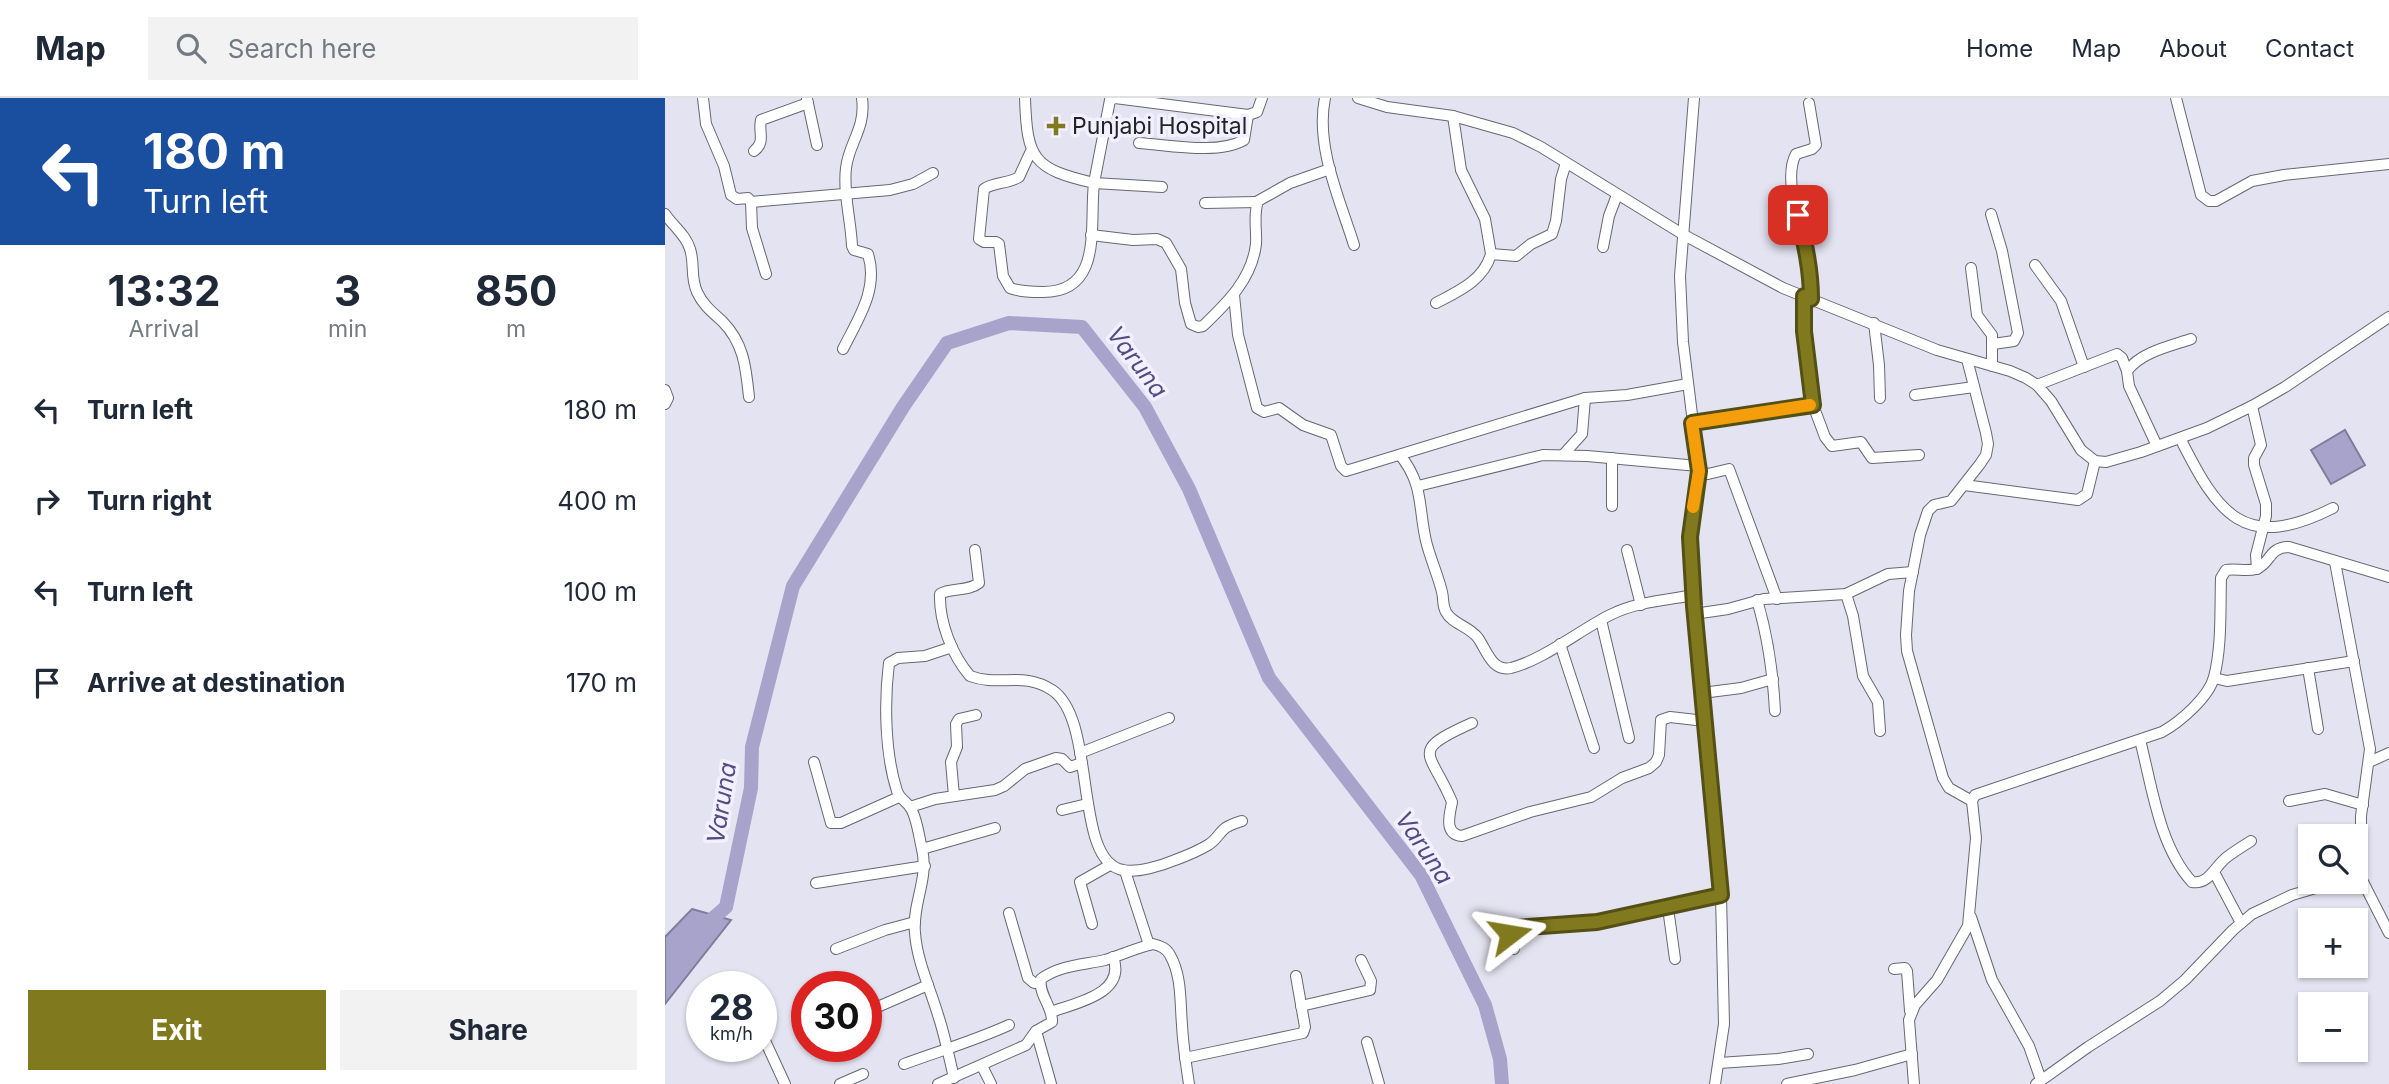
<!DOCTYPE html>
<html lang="en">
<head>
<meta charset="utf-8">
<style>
  :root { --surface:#fff; --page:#f2f2f3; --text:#1f2937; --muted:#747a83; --line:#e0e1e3; --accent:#81791e }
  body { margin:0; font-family:Inter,sans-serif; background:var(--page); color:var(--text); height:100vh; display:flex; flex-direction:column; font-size:26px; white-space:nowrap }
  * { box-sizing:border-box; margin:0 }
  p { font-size:23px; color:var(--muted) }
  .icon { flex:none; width:38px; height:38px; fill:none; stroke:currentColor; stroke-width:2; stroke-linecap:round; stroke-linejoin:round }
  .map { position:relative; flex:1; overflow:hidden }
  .drawer { display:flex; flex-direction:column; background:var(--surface); width:665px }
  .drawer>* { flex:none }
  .top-card { background:#1a4fa0; color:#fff; overflow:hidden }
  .fabs { position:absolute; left:1633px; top:726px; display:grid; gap:14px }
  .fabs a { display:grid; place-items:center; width:70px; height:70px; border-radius:0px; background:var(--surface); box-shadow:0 2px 5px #0004; font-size:35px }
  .speed { position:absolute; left:21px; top:873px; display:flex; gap:14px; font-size:35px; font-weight:700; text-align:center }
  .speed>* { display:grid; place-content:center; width:91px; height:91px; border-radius:50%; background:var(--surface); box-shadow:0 2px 5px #0004; line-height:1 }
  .speed small { font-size:18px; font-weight:400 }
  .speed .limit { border:10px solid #d22; background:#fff; color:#111 }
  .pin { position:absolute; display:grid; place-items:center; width:60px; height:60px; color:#fff; margin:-30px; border-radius:14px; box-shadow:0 4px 10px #0006 }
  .me { position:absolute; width:77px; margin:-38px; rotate:76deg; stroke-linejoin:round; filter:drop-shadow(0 0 5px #0008) }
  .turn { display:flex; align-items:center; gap:24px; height:147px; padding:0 28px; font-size:32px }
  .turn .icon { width:91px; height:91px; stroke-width:2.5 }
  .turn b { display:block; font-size:49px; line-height:60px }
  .eta { display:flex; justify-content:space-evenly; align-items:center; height:119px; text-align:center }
  .eta b { font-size:42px; font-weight:700; line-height:49px }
  .action { display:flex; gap:14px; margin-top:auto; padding:14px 28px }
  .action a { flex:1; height:80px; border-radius:0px; background:var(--accent); color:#fff; font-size:28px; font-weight:700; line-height:80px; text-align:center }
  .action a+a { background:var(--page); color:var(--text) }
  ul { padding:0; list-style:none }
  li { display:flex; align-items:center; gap:21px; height:91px; padding:0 28px }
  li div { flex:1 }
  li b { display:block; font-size:26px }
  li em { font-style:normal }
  header { display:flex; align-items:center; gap:42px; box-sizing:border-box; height:98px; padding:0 35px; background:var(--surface); border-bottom:2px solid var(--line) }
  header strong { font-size:33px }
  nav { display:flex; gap:38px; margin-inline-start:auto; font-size:24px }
  .search { width:490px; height:63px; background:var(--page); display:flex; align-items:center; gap:18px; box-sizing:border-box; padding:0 24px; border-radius:0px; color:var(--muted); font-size:26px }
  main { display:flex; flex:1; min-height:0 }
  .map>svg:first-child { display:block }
</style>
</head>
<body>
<header>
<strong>Map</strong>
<div class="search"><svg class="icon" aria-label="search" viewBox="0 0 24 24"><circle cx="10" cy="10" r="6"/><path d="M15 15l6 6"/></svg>Search here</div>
<nav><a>Home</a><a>Map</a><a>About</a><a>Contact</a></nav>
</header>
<main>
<section class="drawer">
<div class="top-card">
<div class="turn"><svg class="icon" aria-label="left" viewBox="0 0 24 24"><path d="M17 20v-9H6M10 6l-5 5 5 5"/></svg><div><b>180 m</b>Turn left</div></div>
</div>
<div class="eta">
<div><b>13:32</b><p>Arrival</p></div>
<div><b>3</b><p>min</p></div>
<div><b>850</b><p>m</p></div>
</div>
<ul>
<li><svg class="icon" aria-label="left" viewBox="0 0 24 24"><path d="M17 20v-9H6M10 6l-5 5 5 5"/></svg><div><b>Turn left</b></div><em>180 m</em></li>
<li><svg class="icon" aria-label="right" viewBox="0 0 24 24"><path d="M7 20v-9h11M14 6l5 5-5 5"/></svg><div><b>Turn right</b></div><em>400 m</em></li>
<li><svg class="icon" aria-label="left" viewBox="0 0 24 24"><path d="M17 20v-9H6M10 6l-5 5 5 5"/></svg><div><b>Turn left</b></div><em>100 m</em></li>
<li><svg class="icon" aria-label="arrive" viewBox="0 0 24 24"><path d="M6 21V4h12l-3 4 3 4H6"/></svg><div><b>Arrive at destination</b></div><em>170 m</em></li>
</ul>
<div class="action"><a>Exit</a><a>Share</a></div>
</section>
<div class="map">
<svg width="1724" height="986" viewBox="0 0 1724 986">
  <rect width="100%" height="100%" fill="#e4e3f1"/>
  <g fill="#a8a3cb" stroke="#807c9a" stroke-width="2">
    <polygon points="1680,332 1700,367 1666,386 1646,352"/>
    <polygon points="27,811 66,822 0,906 0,839"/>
  </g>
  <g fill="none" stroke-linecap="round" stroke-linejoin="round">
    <polyline stroke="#a8a3cb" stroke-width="14" points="38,829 61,809 86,690 87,649 128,488 238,309 282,245 344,225 417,229 480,309 524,391 604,580 756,777 820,907 835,961 837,986"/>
    <defs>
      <g id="minor">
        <polyline points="38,0 41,26 59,68 66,97 72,101 83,100 86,104 87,130 101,176"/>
        <path d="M360 0C362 61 368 71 429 85 424 127 439 194 378 194 367 194 356 194 345 190L338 178 334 146 331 144H319L314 141 319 91C329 84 343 86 354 79L366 53"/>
        <path d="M660 0C650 48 675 102 689 147"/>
        <polyline points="693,0 722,9 788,18 848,35 876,49 1019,137 1118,190 1272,252 1345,273 1361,280 1372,287 1386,303 1416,352 1430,363 1441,364 1476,354 1542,330 1587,308 1620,289 1724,219"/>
        <polyline points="1029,0 1015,178 1018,244 1034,373 1025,439 1029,508 1056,797 1059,926 1050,986"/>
        <polyline points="1511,0 1536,97 1544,103 1551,103 1587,83 1619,77 1724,66"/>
        <polyline points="142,1 152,47"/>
        <path d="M1144 5 1151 47 1147 51 1131 56C1116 83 1140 138 1144 168 1146 179 1146 190 1146 201"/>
        <polyline points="788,18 796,72 820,121 826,156"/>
        <path d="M474 45C504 47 553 57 579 42L583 17"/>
        <path d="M89 53C101 44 93 34 96 22L143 5"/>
        <polyline points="497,89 429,85 445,2 450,0 583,17 592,14 597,0"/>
        <polyline points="86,104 225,92 248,86 268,75"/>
        <polyline points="540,105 592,104"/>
        <path d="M0 116C8 128 21 137 25 151 30 166 25 178 32 194 38 207 47 214 57 223 79 245 81 270 84 299"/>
        <polyline points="1326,116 1337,153 1353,235 1349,243 1328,246"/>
        <path d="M426 137 468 142 492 141 501 145 516 171 520 205 526 226 533 229 538 228C562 205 587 181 591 146 592 132 588 117 593 103L625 85 665 71"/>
        <polyline points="938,149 944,118 952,97"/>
        <polyline points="1370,167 1396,203 1419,269"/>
        <polyline points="1306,170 1312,217 1327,237 1327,268"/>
        <polyline points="569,197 573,237 592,310 599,314 614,310 638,327 666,337 676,368 681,373 920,300 962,297 1023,286"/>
        <polyline points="1139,198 1139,233 1148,307"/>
        <path d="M771 205C794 193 819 182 826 156L851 158 866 146 887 136 891 123 896 81 901 65"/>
        <polyline points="1209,225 1214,267 1215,300"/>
        <path d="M178 251C193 221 214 191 203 156L189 152 187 148C186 122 178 96 181 70 184 44 201 31 197 0"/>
        <polyline points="1302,261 1321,335 1323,346 1321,357 1315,366 1286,403 1269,407 1263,413 1255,437 1244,493 1241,537 1242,553 1278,680 1284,690 1307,703"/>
        <polyline points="1372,287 1452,256 1457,260 1462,273"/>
        <polyline points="0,292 3,300 0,306"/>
        <polyline points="1250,297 1309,289"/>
        <polyline points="1587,308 1596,347 1589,360 1589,367 1601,406 1601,418 1591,457 1592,471"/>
        <polyline points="1027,325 1148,307 1160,339 1167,348 1196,344 1207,360 1254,357"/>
        <path d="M1515 340C1553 416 1579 455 1668 410"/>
        <path d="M1492 348 1464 288 1462 273C1476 254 1505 248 1526 241"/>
        <path d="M735 357C759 387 753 408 761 443 765 460 773 477 777 494 779 502 777 507 781 514 787 526 804 528 813 540 822 553 827 574 846 570 878 562 915 532 945 517 970 504 1001 502 1029 497"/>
        <polyline points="898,357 917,336 920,300"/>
        <polyline points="947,360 947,408"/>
        <polyline points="1034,373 1043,376 1064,371 1112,501"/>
        <polyline points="1299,387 1413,402 1422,396 1430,363"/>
        <polyline points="753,388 878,357 922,358 1033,368"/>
        <path d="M310 452 314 485C303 494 286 489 275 496 274 524 287 557 305 578 334 589 358 573 387 592 433 622 407 763 458 772 472 775 496 768 510 762 521 758 533 753 543 747 550 743 553 737 558 732 563 727 571 725 577 723"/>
        <polyline points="962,452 976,507"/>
        <polyline points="1670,464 1705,651 1696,718 1696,771 1694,776 1690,777"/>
        <polyline points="1181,496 1188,518 1198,578 1213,604 1215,633"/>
        <path d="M1092 502C1103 539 1108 575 1110 613"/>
        <polyline points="1029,516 1063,511 1099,501 1181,496 1223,476 1248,474"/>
        <polyline points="936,522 964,640"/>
        <polyline points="895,546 929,650"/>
        <path d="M287 549 260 558 233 560 224 565C219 604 220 656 232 693 235 701 241 703 245 709 252 719 254 739 257 751 264 782 247 805 250 835 252 863 265 890 273 917 280 938 284 959 289 980"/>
        <polyline points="1643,570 1653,631"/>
        <polyline points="1549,580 1562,583 1689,563"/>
        <polyline points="1037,595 1076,590 1108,581"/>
        <path d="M807 625C742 654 766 653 787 704 785 716 778 736 797 738L865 714 926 699 957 680 984 670 991 664 994 657 996 622 1005 619 1040 623"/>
        <path d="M1475 642C1487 688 1494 748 1527 784 1544 787 1550 768 1562 759 1570 753 1578 748 1586 743"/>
        <polyline points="415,655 504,620"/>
        <polyline points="149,664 166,725 176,725 234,699"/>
        <polyline points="1704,664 1724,655"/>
        <polyline points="289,698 286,664 292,649 291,626 294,621 311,617"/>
        <polyline points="1624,703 1660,696 1698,707"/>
        <polyline points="245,709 270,701 330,692 339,688 360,671 391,660 397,661 405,669 417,665"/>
        <polyline points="397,712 422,706"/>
        <polyline points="1641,741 1645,751"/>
        <polyline points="257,751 330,730"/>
        <polyline points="460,773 484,847"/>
        <polyline points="1549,774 1576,825"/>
        <polyline points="1694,776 1724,835"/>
        <polyline points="151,785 260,768"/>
        <polyline points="1003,810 1010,861"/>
        <polyline points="344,815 363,880 369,885 374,885"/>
        <polyline points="1306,819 1327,882 1364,948 1376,982"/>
        <polyline points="427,826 415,784 445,767"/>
        <polyline points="171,851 220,832 250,824"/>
        <polyline points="849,851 845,833 850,830 932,824 1056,797"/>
        <polyline points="1229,871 1240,870 1242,873 1245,913"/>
        <polyline points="636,908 705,892 706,883 696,862"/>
        <polyline points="201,914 263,887"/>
        <path d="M386 914C410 905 462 896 448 859"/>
        <polyline points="371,933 386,986"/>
        <polyline points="96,934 120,986"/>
        <polyline points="702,944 714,986"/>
        <polyline points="520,960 638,935 640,929 631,878"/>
        <polyline points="1054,965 1113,961 1143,956"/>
        <path d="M239 966C274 953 309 943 344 927"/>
        <polyline points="317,968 326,986"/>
        <polyline points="175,986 198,976"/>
        <path d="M273 986 361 947 371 933 387 924C388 909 373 896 376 881 395 867 418 867 440 862 456 857 471 850 488 846 496 848 501 850 505 857 517 878 515 904 517 927 518 947 521 966 524 986"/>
        <polyline points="1122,986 1190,972 1247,956"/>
        <path d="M1249 986 1244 922 1250 907 1272 882 1303 828 1311 740 1307 703 1310 697 1497 634C1515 624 1544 599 1549 579 1557 548 1555 512 1556 480L1561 472C1570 470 1581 474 1591 471 1606 466 1603 449 1624 449L1724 479"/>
        <polyline points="1371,986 1423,949 1495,903 1520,882 1568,832 1587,816 1627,797 1671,784"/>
      </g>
    </defs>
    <use href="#minor" stroke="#686773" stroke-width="12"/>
    <use href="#minor" stroke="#fff" stroke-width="10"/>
  </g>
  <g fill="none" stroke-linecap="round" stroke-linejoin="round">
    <defs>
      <path id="route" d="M845 836V833L850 830 932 824 1056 797 1029 508 1025 439 1034 373 1027 325 1148 307 1139 233V198L1146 201C1146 172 1140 145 1133 117"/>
    </defs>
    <use href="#route" stroke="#544f14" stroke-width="18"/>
    <use href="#route" stroke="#81791e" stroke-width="12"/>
    <polyline stroke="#f59e0b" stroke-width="12" points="1028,409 1034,373 1027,325 1145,307"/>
  </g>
  <path fill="#81791e" stroke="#f2f0ff" stroke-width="2.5" d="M387.5 17.5h7v7h7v7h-7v7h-7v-7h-7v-7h7z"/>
  <g text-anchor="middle" stroke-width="7" stroke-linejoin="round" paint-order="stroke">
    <g font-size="23" fill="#222227" stroke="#f2f0ff" text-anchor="start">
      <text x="407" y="36">Punjabi Hospital</text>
    </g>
    <g font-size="24" font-style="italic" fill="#554b82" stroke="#f2f0ff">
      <text transform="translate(472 264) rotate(53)" y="8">Varuna</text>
      <text transform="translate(57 705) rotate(-81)" y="8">Varuna</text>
      <text transform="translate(759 750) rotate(56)" y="8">Varuna</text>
    </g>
  </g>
</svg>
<div class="fabs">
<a><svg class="icon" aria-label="search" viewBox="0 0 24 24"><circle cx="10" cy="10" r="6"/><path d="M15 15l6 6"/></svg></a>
<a>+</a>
<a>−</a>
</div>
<div class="speed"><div>28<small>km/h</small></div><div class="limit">30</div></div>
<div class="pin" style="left:1133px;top:117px;background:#d93025"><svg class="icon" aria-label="arrive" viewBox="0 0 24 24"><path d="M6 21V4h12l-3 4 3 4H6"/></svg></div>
<svg class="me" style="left:845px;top:836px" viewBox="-20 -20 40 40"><path d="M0-17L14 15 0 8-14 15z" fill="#81791e" stroke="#fff" stroke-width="4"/></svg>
</div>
</main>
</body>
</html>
